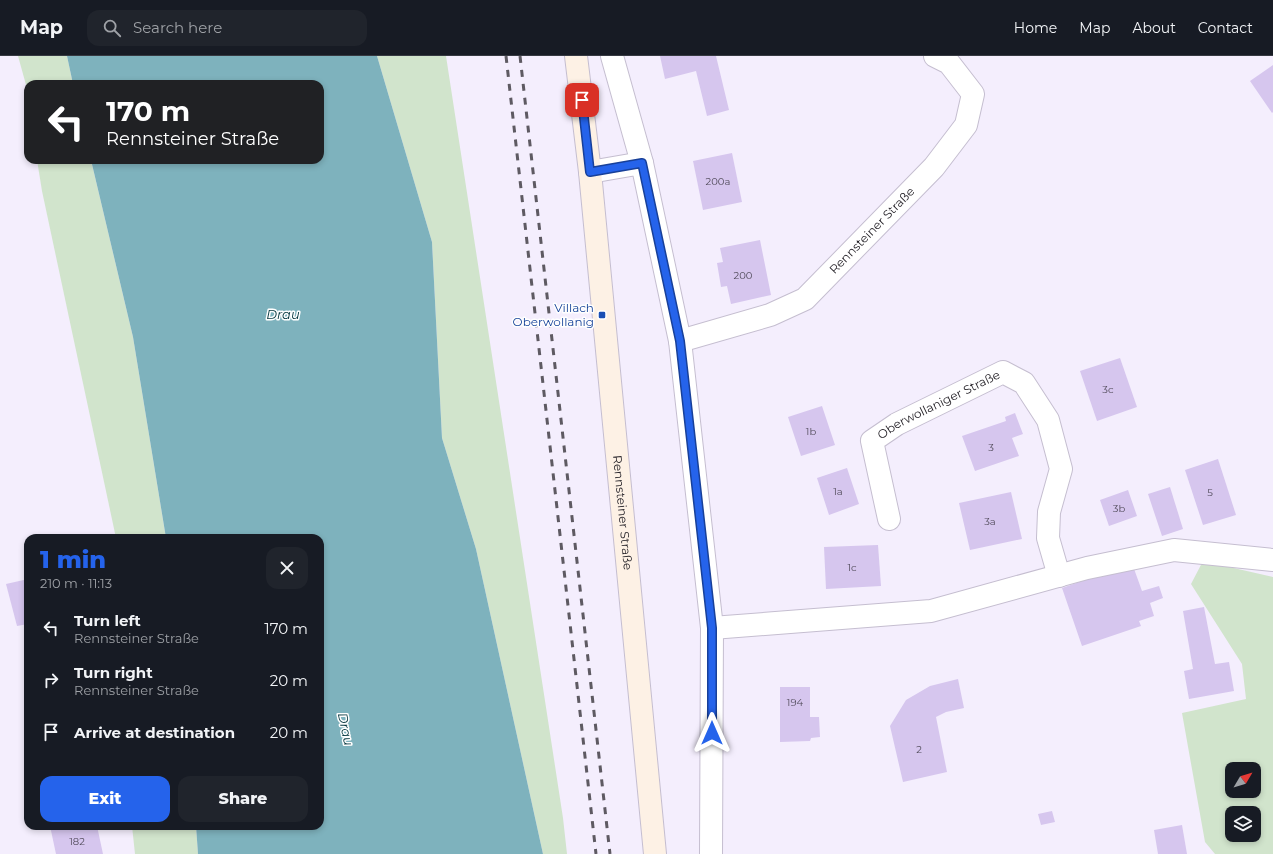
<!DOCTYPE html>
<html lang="en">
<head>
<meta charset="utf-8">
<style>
  :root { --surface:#171b24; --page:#20242c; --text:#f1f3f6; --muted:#9ea1a6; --line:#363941; --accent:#2563eb }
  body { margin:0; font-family:Montserrat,sans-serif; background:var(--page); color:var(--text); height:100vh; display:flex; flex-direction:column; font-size:15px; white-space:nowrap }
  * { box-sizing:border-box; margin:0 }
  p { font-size:13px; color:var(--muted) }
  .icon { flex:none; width:22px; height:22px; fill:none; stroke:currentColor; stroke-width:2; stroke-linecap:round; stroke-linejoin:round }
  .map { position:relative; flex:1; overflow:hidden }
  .drawer { position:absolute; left:24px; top:478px; width:300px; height:296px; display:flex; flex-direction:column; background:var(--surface); border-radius:12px; box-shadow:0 2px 6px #0003 }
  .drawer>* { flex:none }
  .banner { position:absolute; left:24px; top:24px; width:300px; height:84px; border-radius:12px; box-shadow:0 2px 6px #0003; background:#202124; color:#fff; overflow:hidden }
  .needle { width:26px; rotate:52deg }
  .controls { position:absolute; left:1225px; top:706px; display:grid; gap:8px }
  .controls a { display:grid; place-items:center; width:36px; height:36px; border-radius:8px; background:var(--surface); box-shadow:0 2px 6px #0003; font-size:20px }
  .pin { position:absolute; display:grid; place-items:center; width:34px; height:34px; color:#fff; margin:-17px; border-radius:8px; box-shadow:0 2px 6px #0006 }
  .me { position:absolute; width:44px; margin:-22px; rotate:0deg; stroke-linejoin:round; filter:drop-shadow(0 0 3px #0008) }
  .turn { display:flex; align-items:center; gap:14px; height:84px; padding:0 16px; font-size:18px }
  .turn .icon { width:52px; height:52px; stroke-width:2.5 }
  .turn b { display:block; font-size:28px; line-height:34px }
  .round { display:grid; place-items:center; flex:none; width:42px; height:42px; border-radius:12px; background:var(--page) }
  .head { display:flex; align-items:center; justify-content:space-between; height:68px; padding:0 16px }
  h1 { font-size:24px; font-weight:800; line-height:30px; color:var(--accent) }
  .action { display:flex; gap:8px; margin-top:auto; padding:8px 16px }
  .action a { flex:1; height:46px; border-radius:12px; background:var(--accent); color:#fff; font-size:16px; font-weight:800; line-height:46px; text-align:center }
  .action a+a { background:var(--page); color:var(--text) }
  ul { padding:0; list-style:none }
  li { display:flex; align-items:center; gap:12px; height:52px; padding:0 16px }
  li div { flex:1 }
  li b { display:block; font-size:15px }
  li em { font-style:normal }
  header { display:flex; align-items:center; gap:24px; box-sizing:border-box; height:56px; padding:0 20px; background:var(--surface); border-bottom:1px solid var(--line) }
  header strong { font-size:19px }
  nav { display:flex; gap:22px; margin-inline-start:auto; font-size:14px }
  .search { width:280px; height:36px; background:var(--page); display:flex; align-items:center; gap:10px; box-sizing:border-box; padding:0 14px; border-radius:12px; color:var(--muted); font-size:15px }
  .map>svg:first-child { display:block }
</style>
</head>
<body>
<header>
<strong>Map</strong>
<div class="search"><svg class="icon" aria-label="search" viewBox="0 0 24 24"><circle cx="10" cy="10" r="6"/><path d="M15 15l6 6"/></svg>Search here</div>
<nav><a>Home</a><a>Map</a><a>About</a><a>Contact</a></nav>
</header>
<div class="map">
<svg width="1273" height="798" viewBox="0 0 1273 798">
  <rect width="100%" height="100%" fill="#f4eefd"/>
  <g fill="#d1e4cc" fill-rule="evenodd">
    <polygon points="18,0 67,0 73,28 28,28 28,36"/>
    <polygon points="377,0 446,0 563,762 567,798 543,798 476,493 442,382 432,186"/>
    <polygon points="37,104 91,104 133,281 166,482 116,482 42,135"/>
    <path d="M1203 505 1273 521V798H1215L1205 786 1182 657 1246 643 1242 608 1191 528ZM1232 713H1254V735H1232ZM1232 757H1254V779H1232Z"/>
    <polygon points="132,770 196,770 198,798 135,798"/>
  </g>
  <polygon fill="#7eb2bd" points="67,0 377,0 432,186 442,382 476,493 543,798 198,798 196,770 320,770 320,482 166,482 133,281 91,104 320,104 320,28 73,28"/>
  <g fill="#d6c6ee">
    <polygon points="660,0 716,0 729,54 707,60 696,15 665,23"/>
    <polygon points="1273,9 1273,56 1272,57 1250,25"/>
    <polygon points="732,97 742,146 703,154 693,105"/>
    <polygon points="760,184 771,239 731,248 727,230 721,231 717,207 723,206 720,192"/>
    <polygon points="1120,302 1137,351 1097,365 1080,315"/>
    <polygon points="822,350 835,389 801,400 788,361"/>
    <polygon points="1015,357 1023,378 1012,382 1019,400 975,415 962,380 1006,365 1005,361"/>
    <polygon points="1218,403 1236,459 1203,469 1185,414"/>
    <polygon points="847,412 859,448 829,459 817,422"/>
    <polygon points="1170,431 1183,473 1162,480 1148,438"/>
    <polygon points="1128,434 1137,460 1109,470 1100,444"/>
    <polygon points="1011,436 1022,483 970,494 959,447"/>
    <polygon points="878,489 881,530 826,533 824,491"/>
    <polygon points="1133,510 1142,535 1159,530 1163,542 1150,547 1154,560 1139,565 1141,570 1082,590 1062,532 1120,512"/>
    <polygon points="28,523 28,568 17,570 6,528"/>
    <polygon points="1204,551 1215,608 1229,606 1234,635 1189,643 1184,615 1193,613 1183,555"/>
    <polygon points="958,623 964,652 946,656 936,661 947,716 903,726 890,670 906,644 930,630"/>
    <polygon points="780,631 810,631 810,661 819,661 820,681 811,682 810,685 780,686"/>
    <polygon points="1052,755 1055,766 1041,769 1038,758"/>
    <polygon points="1182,769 1187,798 1158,798 1154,774"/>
    <polygon points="50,770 87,770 87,772 97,770 103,798 56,798"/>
  </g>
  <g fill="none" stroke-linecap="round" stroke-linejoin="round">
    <defs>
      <g id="street">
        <polyline points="612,0 642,107"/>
        <polyline points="590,116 642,107 680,285 712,572 711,798"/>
        <path id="s1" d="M680 285 770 259 805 243 934 111 966 69 973 38 949 7 935 0"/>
        <path id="s2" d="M889 463 872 385 897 368 1003 316 1024 327 1048 364 1061 413 1049 456 1048 482 1059 520"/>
        <polyline points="712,572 931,555 1087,512 1174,494 1273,504"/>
      </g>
      <g id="secondary">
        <path id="s3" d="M576 0 590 116 655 798"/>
      </g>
    </defs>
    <use href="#street" stroke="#c5bed0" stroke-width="24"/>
    <use href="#secondary" stroke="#c5bed0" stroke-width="24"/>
    <use href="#street" stroke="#fff" stroke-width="22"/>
    <use href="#secondary" stroke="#fdf1e5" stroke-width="22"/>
    <g stroke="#5e5a62" stroke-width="3" stroke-dasharray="7 7" stroke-linecap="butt">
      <polyline points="506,0 596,798"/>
      <polyline points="520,0 610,798"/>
    </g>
  </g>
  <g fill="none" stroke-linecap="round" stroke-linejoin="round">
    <defs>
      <polyline id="route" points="582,44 590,116 642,107 680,285 712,572 712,677"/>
    </defs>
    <use href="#route" stroke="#184099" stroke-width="10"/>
    <use href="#route" stroke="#2563eb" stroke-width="7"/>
  </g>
  <rect fill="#1a4fb4" stroke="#fff" stroke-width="1.5" x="598" y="255" width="8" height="8" rx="2"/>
  <g text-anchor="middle" stroke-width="3" stroke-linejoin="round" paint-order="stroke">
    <g font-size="10" fill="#514b5a">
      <text x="718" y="129">200a</text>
      <text x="743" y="223">200</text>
      <text x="1108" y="337">3c</text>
      <text x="811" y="379">1b</text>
      <text x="991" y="395">3</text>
      <text x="838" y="439">1a</text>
      <text x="1210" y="440">5</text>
      <text x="1119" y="456">3b</text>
      <text x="990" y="469">3a</text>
      <text x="852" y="515">1c</text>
      <text x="795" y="650">194</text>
      <text x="919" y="697">2</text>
      <text x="77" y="789">182</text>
    </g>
    <g font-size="12" fill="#252228" stroke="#fff">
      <text dy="4" stroke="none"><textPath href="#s1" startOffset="228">Rennsteiner Straße</textPath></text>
      <text dy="4" stroke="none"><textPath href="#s2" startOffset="156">Oberwollaniger Straße</textPath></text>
      <text dy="4" stroke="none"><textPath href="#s3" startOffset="459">Rennsteiner Straße</textPath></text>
    </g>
    <g font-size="12" fill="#164399" stroke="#fff" text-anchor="end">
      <text x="594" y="256">Villach<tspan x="594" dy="14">Oberwollanig</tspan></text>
    </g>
    <g font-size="13" font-style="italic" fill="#00333b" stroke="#fff">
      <text x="283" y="263">Drau</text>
      <text transform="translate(346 673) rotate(78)" y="5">Drau</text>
    </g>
  </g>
</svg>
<div class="controls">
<a><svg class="needle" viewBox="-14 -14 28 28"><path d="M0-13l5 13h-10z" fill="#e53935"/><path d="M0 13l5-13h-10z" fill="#9ea1a6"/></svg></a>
<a><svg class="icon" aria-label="layers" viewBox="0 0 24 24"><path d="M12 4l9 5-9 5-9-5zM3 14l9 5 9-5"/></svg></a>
</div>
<div class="pin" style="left:582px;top:44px;background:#d93025"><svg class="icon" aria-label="arrive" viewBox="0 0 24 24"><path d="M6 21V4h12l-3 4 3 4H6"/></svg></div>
<svg class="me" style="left:712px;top:677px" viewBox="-20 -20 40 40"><path d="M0-17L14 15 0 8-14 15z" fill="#2563eb" stroke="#fff" stroke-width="4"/></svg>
<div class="banner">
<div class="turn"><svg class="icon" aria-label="left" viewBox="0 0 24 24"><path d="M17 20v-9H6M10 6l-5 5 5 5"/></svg><div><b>170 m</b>Rennsteiner Straße</div></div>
</div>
<section class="drawer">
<div class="head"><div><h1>1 min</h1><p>210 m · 11:13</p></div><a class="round"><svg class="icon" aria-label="close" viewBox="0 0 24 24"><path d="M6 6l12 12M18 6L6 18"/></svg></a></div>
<ul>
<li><svg class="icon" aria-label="left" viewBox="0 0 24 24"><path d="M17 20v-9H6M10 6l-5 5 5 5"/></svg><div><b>Turn left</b><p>Rennsteiner Straße</p></div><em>170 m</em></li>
<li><svg class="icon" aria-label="right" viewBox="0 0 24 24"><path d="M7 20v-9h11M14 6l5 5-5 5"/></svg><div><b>Turn right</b><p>Rennsteiner Straße</p></div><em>20 m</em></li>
<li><svg class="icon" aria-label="arrive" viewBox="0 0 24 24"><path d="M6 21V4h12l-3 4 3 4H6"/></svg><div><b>Arrive at destination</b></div><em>20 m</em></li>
</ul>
<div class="action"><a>Exit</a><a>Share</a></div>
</section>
</div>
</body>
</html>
